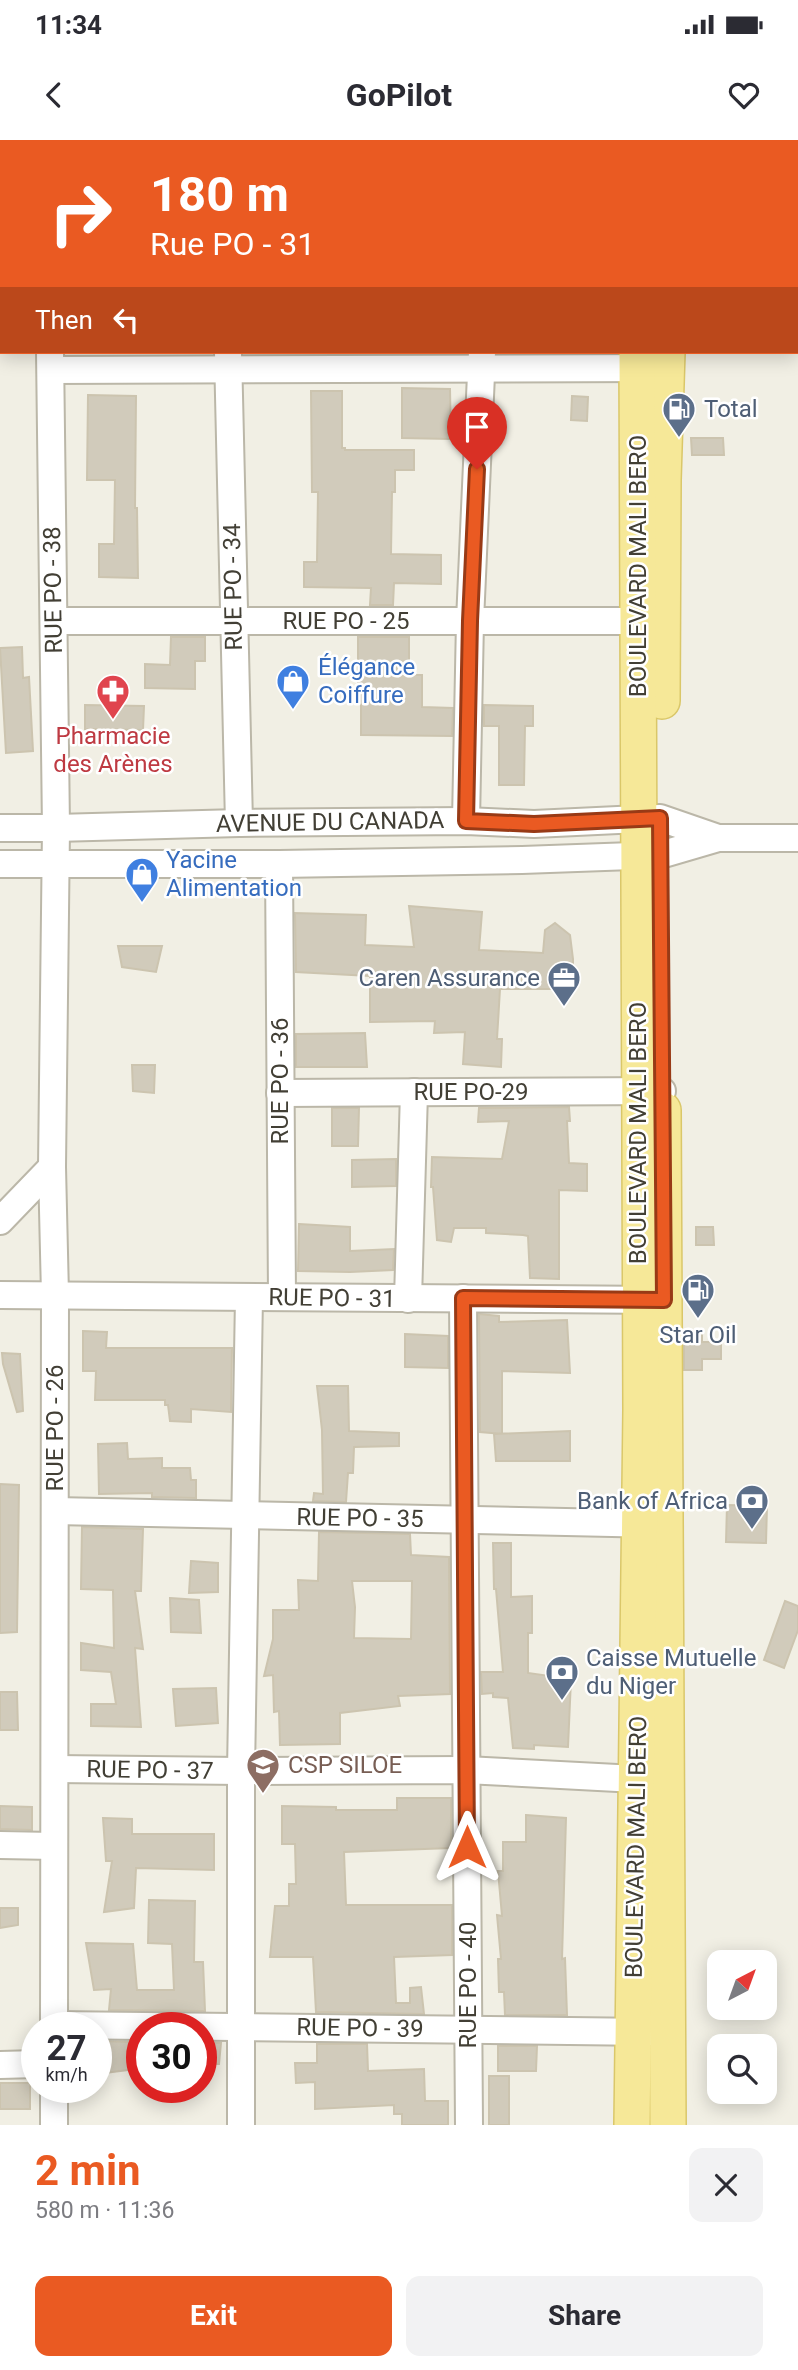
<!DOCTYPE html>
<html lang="en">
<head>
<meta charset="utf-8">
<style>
  :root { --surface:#fff; --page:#f2f2f3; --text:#2b2b33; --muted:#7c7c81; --accent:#ea5a22 }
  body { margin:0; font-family:Roboto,sans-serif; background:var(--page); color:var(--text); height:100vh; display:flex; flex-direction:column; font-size:26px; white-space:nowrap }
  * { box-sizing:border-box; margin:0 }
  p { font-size:23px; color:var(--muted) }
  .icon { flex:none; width:38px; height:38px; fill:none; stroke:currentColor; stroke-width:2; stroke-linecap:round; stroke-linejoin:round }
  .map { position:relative; height:1985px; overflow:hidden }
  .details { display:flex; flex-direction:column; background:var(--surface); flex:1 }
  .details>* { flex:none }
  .hud { position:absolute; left:0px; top:0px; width:798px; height:214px; box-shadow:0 4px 18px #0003; background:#ea5a22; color:#fff; overflow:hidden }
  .needle { width:46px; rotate:41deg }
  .buttons { position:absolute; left:707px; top:1810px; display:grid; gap:14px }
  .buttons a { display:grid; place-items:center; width:70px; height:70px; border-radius:14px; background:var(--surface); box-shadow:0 4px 18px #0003; font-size:35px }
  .speed { position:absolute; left:21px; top:1872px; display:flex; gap:14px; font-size:35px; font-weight:700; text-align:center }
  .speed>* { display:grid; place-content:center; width:91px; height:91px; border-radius:50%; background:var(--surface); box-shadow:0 4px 18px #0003; line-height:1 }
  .speed small { font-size:18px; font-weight:400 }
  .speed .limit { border:10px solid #d22; background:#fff; color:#111 }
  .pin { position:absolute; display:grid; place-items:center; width:60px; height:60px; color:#fff; margin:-72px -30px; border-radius:50% 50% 50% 0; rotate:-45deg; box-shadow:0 0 7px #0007 }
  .pin .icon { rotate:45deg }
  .me { position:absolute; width:77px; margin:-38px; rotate:0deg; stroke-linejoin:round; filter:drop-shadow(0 0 5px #0008) }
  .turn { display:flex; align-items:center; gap:24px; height:147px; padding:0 35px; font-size:32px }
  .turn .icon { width:91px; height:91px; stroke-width:2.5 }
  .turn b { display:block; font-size:49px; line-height:60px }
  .then { display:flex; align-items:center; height:66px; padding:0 35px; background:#0003; gap:14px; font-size:26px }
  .round { display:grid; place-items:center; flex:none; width:74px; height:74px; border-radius:14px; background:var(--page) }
  .overview { display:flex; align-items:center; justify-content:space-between; height:119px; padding:0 35px }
  h1 { font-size:42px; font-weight:700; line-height:52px; color:var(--accent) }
  .primary-button { display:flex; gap:14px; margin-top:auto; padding:14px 35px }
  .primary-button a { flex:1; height:80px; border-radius:14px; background:var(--accent); color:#fff; font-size:28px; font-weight:700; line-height:80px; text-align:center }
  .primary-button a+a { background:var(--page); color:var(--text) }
  .status { display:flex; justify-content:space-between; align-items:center; height:49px; padding:0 35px; background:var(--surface); direction:ltr }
  .status svg { height:19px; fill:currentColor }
  header { display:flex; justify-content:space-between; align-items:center; height:91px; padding:0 35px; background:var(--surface); font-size:32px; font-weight:700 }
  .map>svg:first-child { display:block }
</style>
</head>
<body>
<div class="status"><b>11:34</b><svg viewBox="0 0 49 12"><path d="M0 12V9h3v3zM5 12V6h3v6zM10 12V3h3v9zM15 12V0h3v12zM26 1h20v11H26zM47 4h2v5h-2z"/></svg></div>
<header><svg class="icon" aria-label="back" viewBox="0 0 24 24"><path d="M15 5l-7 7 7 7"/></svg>GoPilot<svg class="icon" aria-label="heart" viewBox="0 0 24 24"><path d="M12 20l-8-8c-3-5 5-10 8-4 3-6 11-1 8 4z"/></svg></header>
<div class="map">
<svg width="798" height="1985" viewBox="0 0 798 1985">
  <rect width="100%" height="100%" fill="#f1efe4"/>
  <g fill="#d1cbbb" stroke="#ccc4af" stroke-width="2" fill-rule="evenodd">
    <polygon points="402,248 450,249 451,299 402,298"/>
    <polygon points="311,251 342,251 342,308 345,308 345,310 414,310 414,330 395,330 395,352 392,352 391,414 441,415 441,444 394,443 393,465 370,465 371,448 304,447 304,422 317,422 318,352 312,352"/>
    <polygon points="88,255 136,256 135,368 137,368 138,438 99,437 99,404 114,404 115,340 87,340"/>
    <polygon points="572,256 588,257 587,281 571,280"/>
    <polygon points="691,298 723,298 724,315 692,315"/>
    <polygon points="171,497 205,497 205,521 195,521 195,549 145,548 145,524 170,525"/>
    <polygon points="358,497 409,497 409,535 422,535 422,567 453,568 452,596 361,595 361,561 358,561"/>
    <polygon points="22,507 23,538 29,537 33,611 6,613 0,508"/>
    <polygon points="85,565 144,566 143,590 85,589"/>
    <polygon points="484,565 533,566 533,586 525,586 524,645 499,645 499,586 484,586"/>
    <polygon points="409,766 482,772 479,810 543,813 545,790 555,783 570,795 573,819 573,849 500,849 497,899 502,899 501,927 463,924 465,892 434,893 435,881 370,882 370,836 296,832 295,773 366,775 365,805 414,807"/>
    <polygon points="118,806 162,806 156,832 122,827"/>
    <polygon points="365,893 367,927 296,927 296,894"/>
    <polygon points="132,925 155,925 154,953 133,951"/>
    <polygon points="569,967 570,981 567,981 569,1023 587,1024 587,1051 559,1050 559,1139 530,1138 528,1096 523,1095 486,1093 486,1088 454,1088 451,1102 437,1100 433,1047 431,1047 432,1017 502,1019 509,981 478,982 479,968"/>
    <polygon points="332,968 359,968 358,1006 332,1006"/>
    <polygon points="396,1019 396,1046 352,1047 352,1020"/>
    <polygon points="299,1084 350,1087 350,1111 394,1109 393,1130 350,1132 298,1131"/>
    <polygon points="696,1087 713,1087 714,1105 696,1105"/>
    <polygon points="696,1137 711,1150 698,1166 684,1154 684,1150"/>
    <polygon points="479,1174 499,1176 499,1182 567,1180 570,1233 502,1231 502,1294 480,1292"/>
    <polygon points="83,1191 107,1192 106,1208 232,1208 231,1272 191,1269 191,1282 170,1281 168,1265 165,1265 165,1260 95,1260 96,1231 83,1231"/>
    <polygon points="684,1191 702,1192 702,1202 721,1202 721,1219 702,1219 702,1230 684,1230"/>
    <polygon points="405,1194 448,1196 448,1228 405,1227"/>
    <polygon points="2,1213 20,1214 23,1271 17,1272 3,1224"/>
    <polygon points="317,1246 348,1246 349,1291 399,1293 399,1306 354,1307 353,1333 348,1333 346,1362 313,1361 314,1353 323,1354 322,1290"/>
    <polygon points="570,1291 570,1321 496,1321 494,1294"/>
    <polygon points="127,1303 128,1319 162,1318 162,1328 190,1328 191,1340 196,1340 196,1358 152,1357 152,1353 99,1354 98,1304"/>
    <polygon points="0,1344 19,1345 17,1492 0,1493"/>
    <polygon points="727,1365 767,1366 766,1403 726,1402"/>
    <polygon points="82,1387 143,1389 141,1451 135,1451 143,1509 135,1508 141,1587 91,1586 91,1564 116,1564 111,1532 81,1530 81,1503 114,1508 113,1450 81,1449"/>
    <path d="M319 1392 410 1394 411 1415 449 1417 450 1554 398 1556 400 1566 340 1573V1604L280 1605 279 1571 274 1572 273 1535 264 1536 273 1499V1470H299L298 1440 318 1441ZM352 1441H412L411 1499 354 1498 355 1467Z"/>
    <polygon points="493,1403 511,1403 511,1457 532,1456 532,1493 528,1493 528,1533 571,1539 568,1607 534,1605 534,1609 513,1608 508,1558 493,1557 493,1553 482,1554 481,1532 503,1532 496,1449 494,1449"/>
    <polygon points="191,1421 218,1423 218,1452 189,1453"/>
    <polygon points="170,1458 199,1460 201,1493 171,1492"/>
    <polygon points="785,1461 798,1466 798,1490 784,1528 764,1520"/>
    <polygon points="216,1548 218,1583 176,1586 173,1549"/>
    <polygon points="0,1552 17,1552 18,1590 0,1590"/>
    <polygon points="397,1658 451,1658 451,1708 344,1712 346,1765 452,1765 452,1815 394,1817 396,1863 410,1863 410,1848 421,1847 424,1874 316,1872 313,1817 270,1817 275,1766 289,1766 289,1744 296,1744 295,1704 282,1704 282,1666 336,1667 336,1670 397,1670"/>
    <polygon points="0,1666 32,1667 32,1690 0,1689"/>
    <polygon points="526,1675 566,1678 562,1819 565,1818 567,1875 505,1875 504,1852 499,1852 498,1819 501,1819 497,1775 502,1776 498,1731 503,1731 503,1702 526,1702"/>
    <polygon points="103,1678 132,1679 132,1694 214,1694 214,1730 136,1728 134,1768 104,1772 112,1721 106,1721"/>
    <polygon points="149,1760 195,1761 194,1822 203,1822 205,1871 109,1870 111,1849 94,1850 86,1803 133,1804 137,1850 174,1850 172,1804 148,1803"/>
    <polygon points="0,1768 18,1768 18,1785 0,1788"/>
    <polygon points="96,1901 135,1902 135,1929 96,1934"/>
    <polygon points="201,1902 221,1903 219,1924 201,1924"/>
    <polygon points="317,1904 367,1904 368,1931 424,1929 425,1961 448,1961 448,1985 402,1985 402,1974 394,1974 394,1965 315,1969 315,1942 296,1943 295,1923 317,1923"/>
    <polygon points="498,1906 537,1906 536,1931 498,1931"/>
    <rect x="489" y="1936" width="20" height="49"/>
    <rect x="0" y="1943" width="30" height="26"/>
  </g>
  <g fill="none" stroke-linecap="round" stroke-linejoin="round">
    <defs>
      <g id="minor">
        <polyline points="45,0 45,2"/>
        <polyline points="222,0 222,2"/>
        <polyline points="477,0 477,2"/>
        <polyline points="50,212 56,688 52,1027 55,1155 54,1888"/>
        <polyline points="228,213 239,683"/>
        <polyline points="51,230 654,228"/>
        <polyline points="54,481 639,481"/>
        <polyline points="466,681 470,481 482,212"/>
        <polyline points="0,688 56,688 239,683 466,681 534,684 660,678 718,698"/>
        <polyline points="0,724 279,724 522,720 660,715 718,698 798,698"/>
        <polyline points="279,724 282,1157"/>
        <polyline points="280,953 662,951"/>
        <polyline points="0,1081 52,1027"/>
        <polyline points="0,1155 660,1160"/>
        <polyline points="463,1158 469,1985"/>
        <polyline points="408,1159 414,952"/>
        <polyline points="55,1371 658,1384"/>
        <polyline points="55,1629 241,1631 466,1630 655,1640"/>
        <polyline points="0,1705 54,1706"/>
        <polyline points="54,1885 651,1892"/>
        <polyline points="0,1925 37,1924"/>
        <polyline points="54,1985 54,1948"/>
        <polyline points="241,1985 241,1631 249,1157"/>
      </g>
      <g id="major">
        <polyline points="636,0 636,2"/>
        <polyline points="666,0 666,2"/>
        <polyline points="662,561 663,340 667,212"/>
        <polyline points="663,970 668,1985"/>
        <polyline points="632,1985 641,1270 637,212"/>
      </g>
    </defs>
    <use href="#minor" stroke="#bbb7a8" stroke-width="30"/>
    <use href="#major" stroke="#dac769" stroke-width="38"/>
    <use href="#minor" stroke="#fff" stroke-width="26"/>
    <use href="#major" stroke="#f6e898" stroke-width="35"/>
  </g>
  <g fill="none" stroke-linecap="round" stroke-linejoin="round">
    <defs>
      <polyline id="route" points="467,1707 463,1158 664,1160 660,678 534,684 466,681 470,481 477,329"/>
    </defs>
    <use href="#route" stroke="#983a16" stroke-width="18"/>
    <use href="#route" stroke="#ea5a22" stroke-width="12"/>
  </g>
  <defs>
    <symbol id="fuel-pin" viewBox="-11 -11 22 30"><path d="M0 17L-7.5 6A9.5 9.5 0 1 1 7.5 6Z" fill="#5c6f8a" stroke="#fff"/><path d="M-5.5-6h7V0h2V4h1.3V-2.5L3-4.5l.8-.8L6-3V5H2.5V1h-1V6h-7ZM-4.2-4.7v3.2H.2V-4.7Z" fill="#fff"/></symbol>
    <symbol id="shop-pin" viewBox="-11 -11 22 30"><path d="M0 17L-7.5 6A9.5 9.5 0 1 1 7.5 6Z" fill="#3f7fe0" stroke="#fff"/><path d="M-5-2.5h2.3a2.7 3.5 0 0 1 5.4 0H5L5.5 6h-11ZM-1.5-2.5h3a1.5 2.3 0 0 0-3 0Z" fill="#fff"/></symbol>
    <symbol id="pharmacy-pin" viewBox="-11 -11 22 30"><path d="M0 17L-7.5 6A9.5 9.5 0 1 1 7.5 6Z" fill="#e0444e" stroke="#fff"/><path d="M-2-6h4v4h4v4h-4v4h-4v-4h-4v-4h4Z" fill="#fff"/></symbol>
    <symbol id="office-pin" viewBox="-11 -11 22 30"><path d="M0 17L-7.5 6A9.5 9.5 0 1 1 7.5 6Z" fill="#5c6f8a" stroke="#fff"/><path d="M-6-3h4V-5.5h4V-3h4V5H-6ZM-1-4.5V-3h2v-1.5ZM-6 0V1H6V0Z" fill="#fff"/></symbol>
    <symbol id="bank-pin" viewBox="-11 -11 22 30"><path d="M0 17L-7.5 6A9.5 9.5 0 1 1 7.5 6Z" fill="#5c6f8a" stroke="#fff"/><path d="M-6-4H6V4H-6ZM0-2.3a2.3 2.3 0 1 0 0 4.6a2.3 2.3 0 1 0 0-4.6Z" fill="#fff"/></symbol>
    <symbol id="school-pin" viewBox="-11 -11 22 30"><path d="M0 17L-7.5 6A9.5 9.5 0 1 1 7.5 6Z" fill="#8d6e63" stroke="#fff"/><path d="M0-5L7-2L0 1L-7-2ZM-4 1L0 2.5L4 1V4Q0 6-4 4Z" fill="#fff"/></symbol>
  </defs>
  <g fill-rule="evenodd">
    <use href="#fuel-pin" x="660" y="250" width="38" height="52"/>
    <use href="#shop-pin" x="274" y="522" width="38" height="52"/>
    <use href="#pharmacy-pin" x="94" y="532" width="38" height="52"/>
    <use href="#shop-pin" x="123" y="715" width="38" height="52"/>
    <use href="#office-pin" x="545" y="819" width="38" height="52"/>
    <use href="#fuel-pin" x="679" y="1131" width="38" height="52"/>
    <use href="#bank-pin" x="733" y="1342" width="38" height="52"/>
    <use href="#bank-pin" x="543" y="1513" width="38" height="52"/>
    <use href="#school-pin" x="244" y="1606" width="38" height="52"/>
  </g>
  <g text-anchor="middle" stroke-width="5" stroke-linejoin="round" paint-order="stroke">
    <g font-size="24" fill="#4e5e75" stroke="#fff" text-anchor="start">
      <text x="704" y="277">Total</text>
      <text x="540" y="846" text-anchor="end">Caren Assurance</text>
      <text x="698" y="1203" text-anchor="middle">Star Oil</text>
      <text x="728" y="1369" text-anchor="end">Bank of Africa</text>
      <text x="586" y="1526">Caisse Mutuelle<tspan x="586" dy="28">du Niger</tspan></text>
    </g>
    <g font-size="24" fill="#423f35" stroke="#fff">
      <text transform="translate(638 426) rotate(-90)" y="8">BOULEVARD MALI BERO</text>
      <text transform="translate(233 447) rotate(-91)" y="8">RUE PO - 34</text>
      <text transform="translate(53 450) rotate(-91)" y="8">RUE PO - 38</text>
      <text x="346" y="489">RUE PO - 25</text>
      <text transform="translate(330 682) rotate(-1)" y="8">AVENUE DU CANADA</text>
      <text transform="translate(280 941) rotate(-90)" y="8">RUE PO - 36</text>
      <text x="471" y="960">RUE PO-29</text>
      <text transform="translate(638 993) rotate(-90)" y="8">BOULEVARD MALI BERO</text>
      <text transform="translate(332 1158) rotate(1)" y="8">RUE PO - 31</text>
      <text transform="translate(55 1288) rotate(-90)" y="8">RUE PO - 26</text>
      <text transform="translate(360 1378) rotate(1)" y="8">RUE PO - 35</text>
      <text transform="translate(150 1630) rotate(1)" y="8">RUE PO - 37</text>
      <text transform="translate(636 1707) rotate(-89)" y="8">BOULEVARD MALI BERO</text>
      <text transform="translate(468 1845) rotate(-90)" y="8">RUE PO - 40</text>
      <text transform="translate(360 1888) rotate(1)" y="8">RUE PO - 39</text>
    </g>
    <g font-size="24" fill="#366cbe" stroke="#fff" text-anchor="start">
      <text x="318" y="535">Élégance<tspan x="318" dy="28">Coiffure</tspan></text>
      <text x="166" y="728">Yacine<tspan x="166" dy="28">Alimentation</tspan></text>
    </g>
    <g font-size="24" fill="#be3a42" stroke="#fff">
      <text x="113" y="604">Pharmacie<tspan x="113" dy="28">des Arènes</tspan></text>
    </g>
    <g font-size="24" fill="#785e54" stroke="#fff" text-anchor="start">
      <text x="288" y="1633">CSP SILOE</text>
    </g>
  </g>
</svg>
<div class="buttons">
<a><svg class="needle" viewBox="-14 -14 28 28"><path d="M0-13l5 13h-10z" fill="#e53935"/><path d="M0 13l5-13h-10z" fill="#7c7c81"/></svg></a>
<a><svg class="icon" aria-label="search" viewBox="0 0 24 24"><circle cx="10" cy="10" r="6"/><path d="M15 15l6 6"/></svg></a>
</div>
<div class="speed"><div>27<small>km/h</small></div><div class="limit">30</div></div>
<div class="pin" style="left:477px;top:329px;background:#d93025"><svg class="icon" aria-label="arrive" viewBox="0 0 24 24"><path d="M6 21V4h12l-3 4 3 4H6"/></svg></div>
<svg class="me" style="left:467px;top:1707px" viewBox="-20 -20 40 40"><path d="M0-17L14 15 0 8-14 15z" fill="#ea5a22" stroke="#fff" stroke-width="4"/></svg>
<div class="hud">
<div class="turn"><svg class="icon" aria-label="right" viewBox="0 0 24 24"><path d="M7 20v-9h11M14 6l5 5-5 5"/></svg><div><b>180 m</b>Rue PO - 31</div></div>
<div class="then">Then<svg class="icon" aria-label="left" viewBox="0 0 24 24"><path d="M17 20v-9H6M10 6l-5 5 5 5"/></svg></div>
</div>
</div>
<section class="details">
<div class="overview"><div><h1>2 min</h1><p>580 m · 11:36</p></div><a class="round"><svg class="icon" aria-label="close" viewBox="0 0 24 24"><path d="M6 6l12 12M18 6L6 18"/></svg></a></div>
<div class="primary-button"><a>Exit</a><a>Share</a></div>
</section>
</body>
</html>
